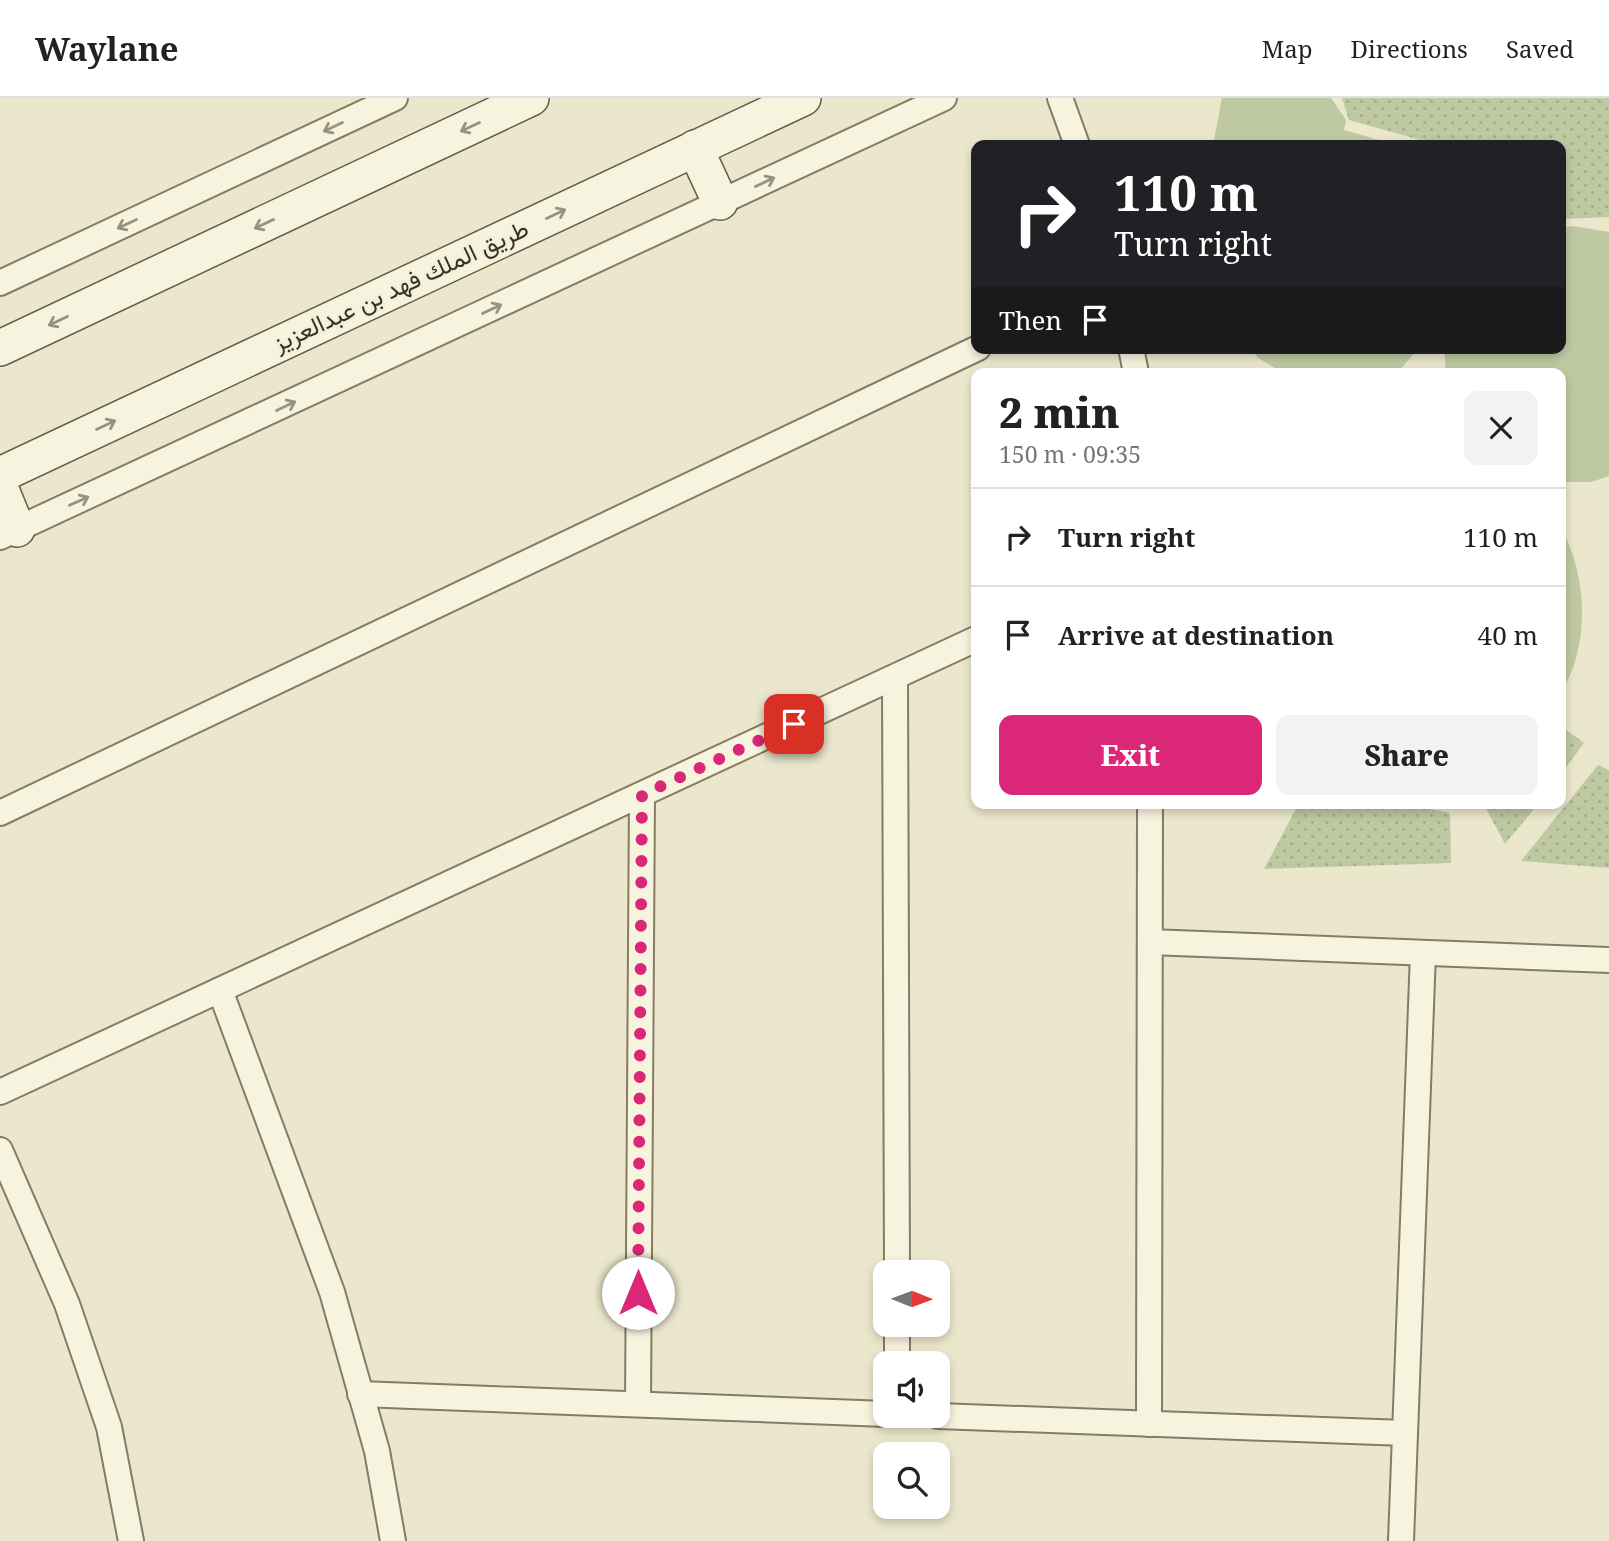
<!DOCTYPE html>
<html lang="en">
<head>
<meta charset="utf-8">
<style>
  :root { --surface:#fff; --page:#f2f2f2; --text:#222; --muted:#767676; --line:#e0e0e0; --accent:#db2777 }
  body { margin:0; font-family:"Noto Serif",Vazirmatn,serif; background:var(--page); color:var(--text); height:100vh; display:flex; flex-direction:column; font-size:26px; white-space:nowrap }
  * { box-sizing:border-box; margin:0 }
  p { font-size:23px; color:var(--muted) }
  .icon { flex:none; width:38px; height:38px; fill:none; stroke:currentColor; stroke-width:2; stroke-linecap:round; stroke-linejoin:round }
  .map { position:relative; flex:1; overflow:hidden }
  .drawer { position:absolute; left:971px; top:270px; width:595px; height:441px; display:flex; flex-direction:column; background:var(--surface); border-radius:14px; box-shadow:0 4px 10px #0003 }
  .drawer>* { flex:none }
  .top-card { position:absolute; left:971px; top:42px; width:595px; height:214px; border-radius:14px; box-shadow:0 4px 10px #0003; background:#202124; color:#fff; overflow:hidden }
  .needle { width:46px; rotate:91deg }
  .controls { position:absolute; left:873px; top:1162px; display:grid; gap:14px }
  .controls a { display:grid; place-items:center; width:77px; height:77px; border-radius:14px; background:var(--surface); box-shadow:0 4px 10px #0003; font-size:35px }
  .pin { position:absolute; display:grid; place-items:center; width:60px; height:60px; color:#fff; margin:-30px; border-radius:14px; box-shadow:0 4px 10px #0006 }
  .me { position:absolute; width:77px; margin:-38px; rotate:0deg; stroke-linejoin:round; filter:drop-shadow(0 0 5px #0008) }
  .turn { display:flex; align-items:center; gap:24px; height:147px; padding:0 28px; font-size:32px }
  .turn .icon { width:91px; height:91px; stroke-width:2.5 }
  .turn b { display:block; font-size:49px; line-height:60px }
  .then { display:flex; align-items:center; height:66px; padding:0 28px; background:#0003; gap:14px; font-size:26px }
  .round { display:grid; place-items:center; flex:none; width:74px; height:74px; border-radius:14px; background:var(--page) }
  .summary { display:flex; align-items:center; justify-content:space-between; height:119px; padding:0 28px }
  h1 { font-size:42px; font-weight:800; line-height:52px }
  .primary-button { display:flex; gap:14px; margin-top:auto; padding:14px 28px }
  .primary-button a { flex:1; height:80px; border-radius:14px; background:var(--accent); color:#fff; font-size:28px; font-weight:800; line-height:80px; text-align:center }
  .primary-button a+a { background:var(--page); color:var(--text) }
  ul { padding:0; list-style:none }
  li { display:flex; align-items:center; gap:21px; height:98px; padding:0 28px; border-top:2px solid var(--line) }
  li div { flex:1 }
  li b { display:block; font-size:26px }
  li em { font-style:normal }
  header { display:flex; align-items:center; gap:42px; box-sizing:border-box; height:98px; padding:0 35px; background:var(--surface); border-bottom:2px solid var(--line) }
  header strong { font-size:33px }
  nav { display:flex; gap:38px; margin-inline-start:auto; font-size:24px }
  .map>svg:first-child { display:block }
</style>
</head>
<body>
<header>
<strong>Waylane</strong>
<nav><a>Map</a><a>Directions</a><a>Saved</a></nav>
</header>
<div class="map">
<svg width="1609" height="1443" viewBox="0 0 1609 1443">
  <defs>
    <pattern id="park-dots" width="8" height="8" patternUnits="userSpaceOnUse" patternTransform="scale(1.75)"><rect width="8" height="8" fill="#bec9a1"/><path d="M2 2h.1M6 6h.1" fill="none" stroke="#a4ad8a" stroke-width="1.8" stroke-linecap="round"/></pattern>
  </defs>
  <rect width="100%" height="100%" fill="#ebe7cd"/>
  <g fill="#bec9a1">
    <polygon points="1222,0 1331,0 1346,22 1344,32 1397,47 1213,47"/>
    <polygon points="1573,128 1609,134 1609,378 1591,384 1561,384 1561,275 1446,275 1444,250 1561,250 1561,130"/>
    <polygon points="1252,250 1419,250 1397,275 1284,275 1258,260"/>
    <path d="M1561 429C1587 478 1591 546 1561 595Z"/>
  </g>
  <g fill="url(#park-dots)">
    <polygon points="1342,0 1609,0 1609,119 1561,121 1561,47 1438,47 1349,22"/>
    <polygon points="1561,628 1584,645 1561,676"/>
    <polygon points="1598,667 1609,672 1609,770 1521,763"/>
    <polygon points="1299,705 1399,705 1450,715 1451,765 1264,771"/>
    <polygon points="1483,705 1539,705 1505,746"/>
  </g>
  <g fill="none" stroke-linecap="round" stroke-linejoin="round">
    <defs>
      <g id="street">
        <polyline points="1060,0 1077,47"/>
        <polyline points="0,185 395,0"/>
        <polyline points="1131,250 1136,275"/>
        <polyline points="0,439 944,0"/>
        <polyline points="895,579 897,1174"/>
        <polyline points="0,715 978,250"/>
        <polyline points="1150,844 1609,862"/>
        <polyline points="220,892 332,1194 377,1353 393,1443"/>
        <polyline points="0,994 976,541"/>
        <polyline points="0,1052 67,1206 109,1329 131,1443"/>
        <polyline points="897,1227 897,1265"/>
        <polyline points="360,1296 886,1316"/>
        <polyline points="638,1306 642,697"/>
        <polyline points="938,1318 1405,1335"/>
        <polyline points="1149,1326 1150,705"/>
        <polyline points="1401,1443 1423,855"/>
      </g>
      <g id="secondary">
        <polyline points="695,50 720,104"/>
        <polyline points="0,250 531,0"/>
        <polyline points="0,377 803,0"/>
        <polyline points="0,389 17,431"/>
      </g>
    </defs>
    <use href="#street" stroke="#877b62" stroke-width="28"/>
    <use href="#secondary" stroke="#695d45" stroke-width="38"/>
    <use href="#street" stroke="#f6f3df" stroke-width="24"/>
    <use href="#secondary" stroke="#f6f3df" stroke-width="35"/>
  </g>
  <defs><path id="oneway-shaft" d="M-6 0H5M1.5-3L5.5 0L1.5 3" fill="none" stroke-width="1.6" stroke-linecap="round" stroke-linejoin="round" transform="scale(1.75)"/></defs>
  <g stroke="#989281">
    <use href="#oneway-shaft" transform="translate(333 29) rotate(155)"/>
    <use href="#oneway-shaft" transform="translate(470 29) rotate(155)"/>
    <use href="#oneway-shaft" transform="translate(765 84) rotate(-25)"/>
    <use href="#oneway-shaft" transform="translate(556 116) rotate(-25)"/>
    <use href="#oneway-shaft" transform="translate(127 126) rotate(155)"/>
    <use href="#oneway-shaft" transform="translate(264 126) rotate(155)"/>
    <use href="#oneway-shaft" transform="translate(492 211) rotate(-25)"/>
    <use href="#oneway-shaft" transform="translate(58 223) rotate(155)"/>
    <use href="#oneway-shaft" transform="translate(286 308) rotate(-25)"/>
    <use href="#oneway-shaft" transform="translate(106 327) rotate(-25)"/>
    <use href="#oneway-shaft" transform="translate(79 403) rotate(-24)"/>
  </g>
  <g fill="none" stroke-linecap="round" stroke-linejoin="round">
    <polyline stroke="#db2777" stroke-width="12" stroke-dasharray="0 21.6" points="638,1195 642,697 794,626"/>
  </g>
  <g text-anchor="middle" stroke-width="5" stroke-linejoin="round" paint-order="stroke">
    <g font-size="24" fill="#393123" stroke="#f3f0dc">
      <text transform="translate(401 188) rotate(-25)" y="8">طريق الملك فهد بن عبدالعزيز</text>
    </g>
  </g>
</svg>
<div class="controls">
<a><svg class="needle" viewBox="-14 -14 28 28"><path d="M0-13l5 13h-10z" fill="#e53935"/><path d="M0 13l5-13h-10z" fill="#767676"/></svg></a>
<a><svg class="icon" aria-label="sound" viewBox="0 0 24 24"><path d="M4 9h4l5-4v14l-5-4H4zM17 9q2 3 0 6"/></svg></a>
<a><svg class="icon" aria-label="search" viewBox="0 0 24 24"><circle cx="10" cy="10" r="6"/><path d="M15 15l6 6"/></svg></a>
</div>
<div class="pin" style="left:794px;top:626px;background:#d93025"><svg class="icon" aria-label="arrive" viewBox="0 0 24 24"><path d="M6 21V4h12l-3 4 3 4H6"/></svg></div>
<svg class="me" style="left:638px;top:1195px" viewBox="-20 -20 40 40"><circle r="19" fill="#fff"/><path d="M0-13L10 11 0 6-10 11z" fill="#db2777"/></svg>
<div class="top-card">
<div class="turn"><svg class="icon" aria-label="right" viewBox="0 0 24 24"><path d="M7 20v-9h11M14 6l5 5-5 5"/></svg><div><b>110 m</b>Turn right</div></div>
<div class="then">Then<svg class="icon" aria-label="arrive" viewBox="0 0 24 24"><path d="M6 21V4h12l-3 4 3 4H6"/></svg></div>
</div>
<section class="drawer">
<div class="summary"><div><h1>2 min</h1><p>150 m · 09:35</p></div><a class="round"><svg class="icon" aria-label="close" viewBox="0 0 24 24"><path d="M6 6l12 12M18 6L6 18"/></svg></a></div>
<ul>
<li><svg class="icon" aria-label="right" viewBox="0 0 24 24"><path d="M7 20v-9h11M14 6l5 5-5 5"/></svg><div><b>Turn right</b></div><em>110 m</em></li>
<li><svg class="icon" aria-label="arrive" viewBox="0 0 24 24"><path d="M6 21V4h12l-3 4 3 4H6"/></svg><div><b>Arrive at destination</b></div><em>40 m</em></li>
</ul>
<div class="primary-button"><a>Exit</a><a>Share</a></div>
</section>
</div>
</body>
</html>
